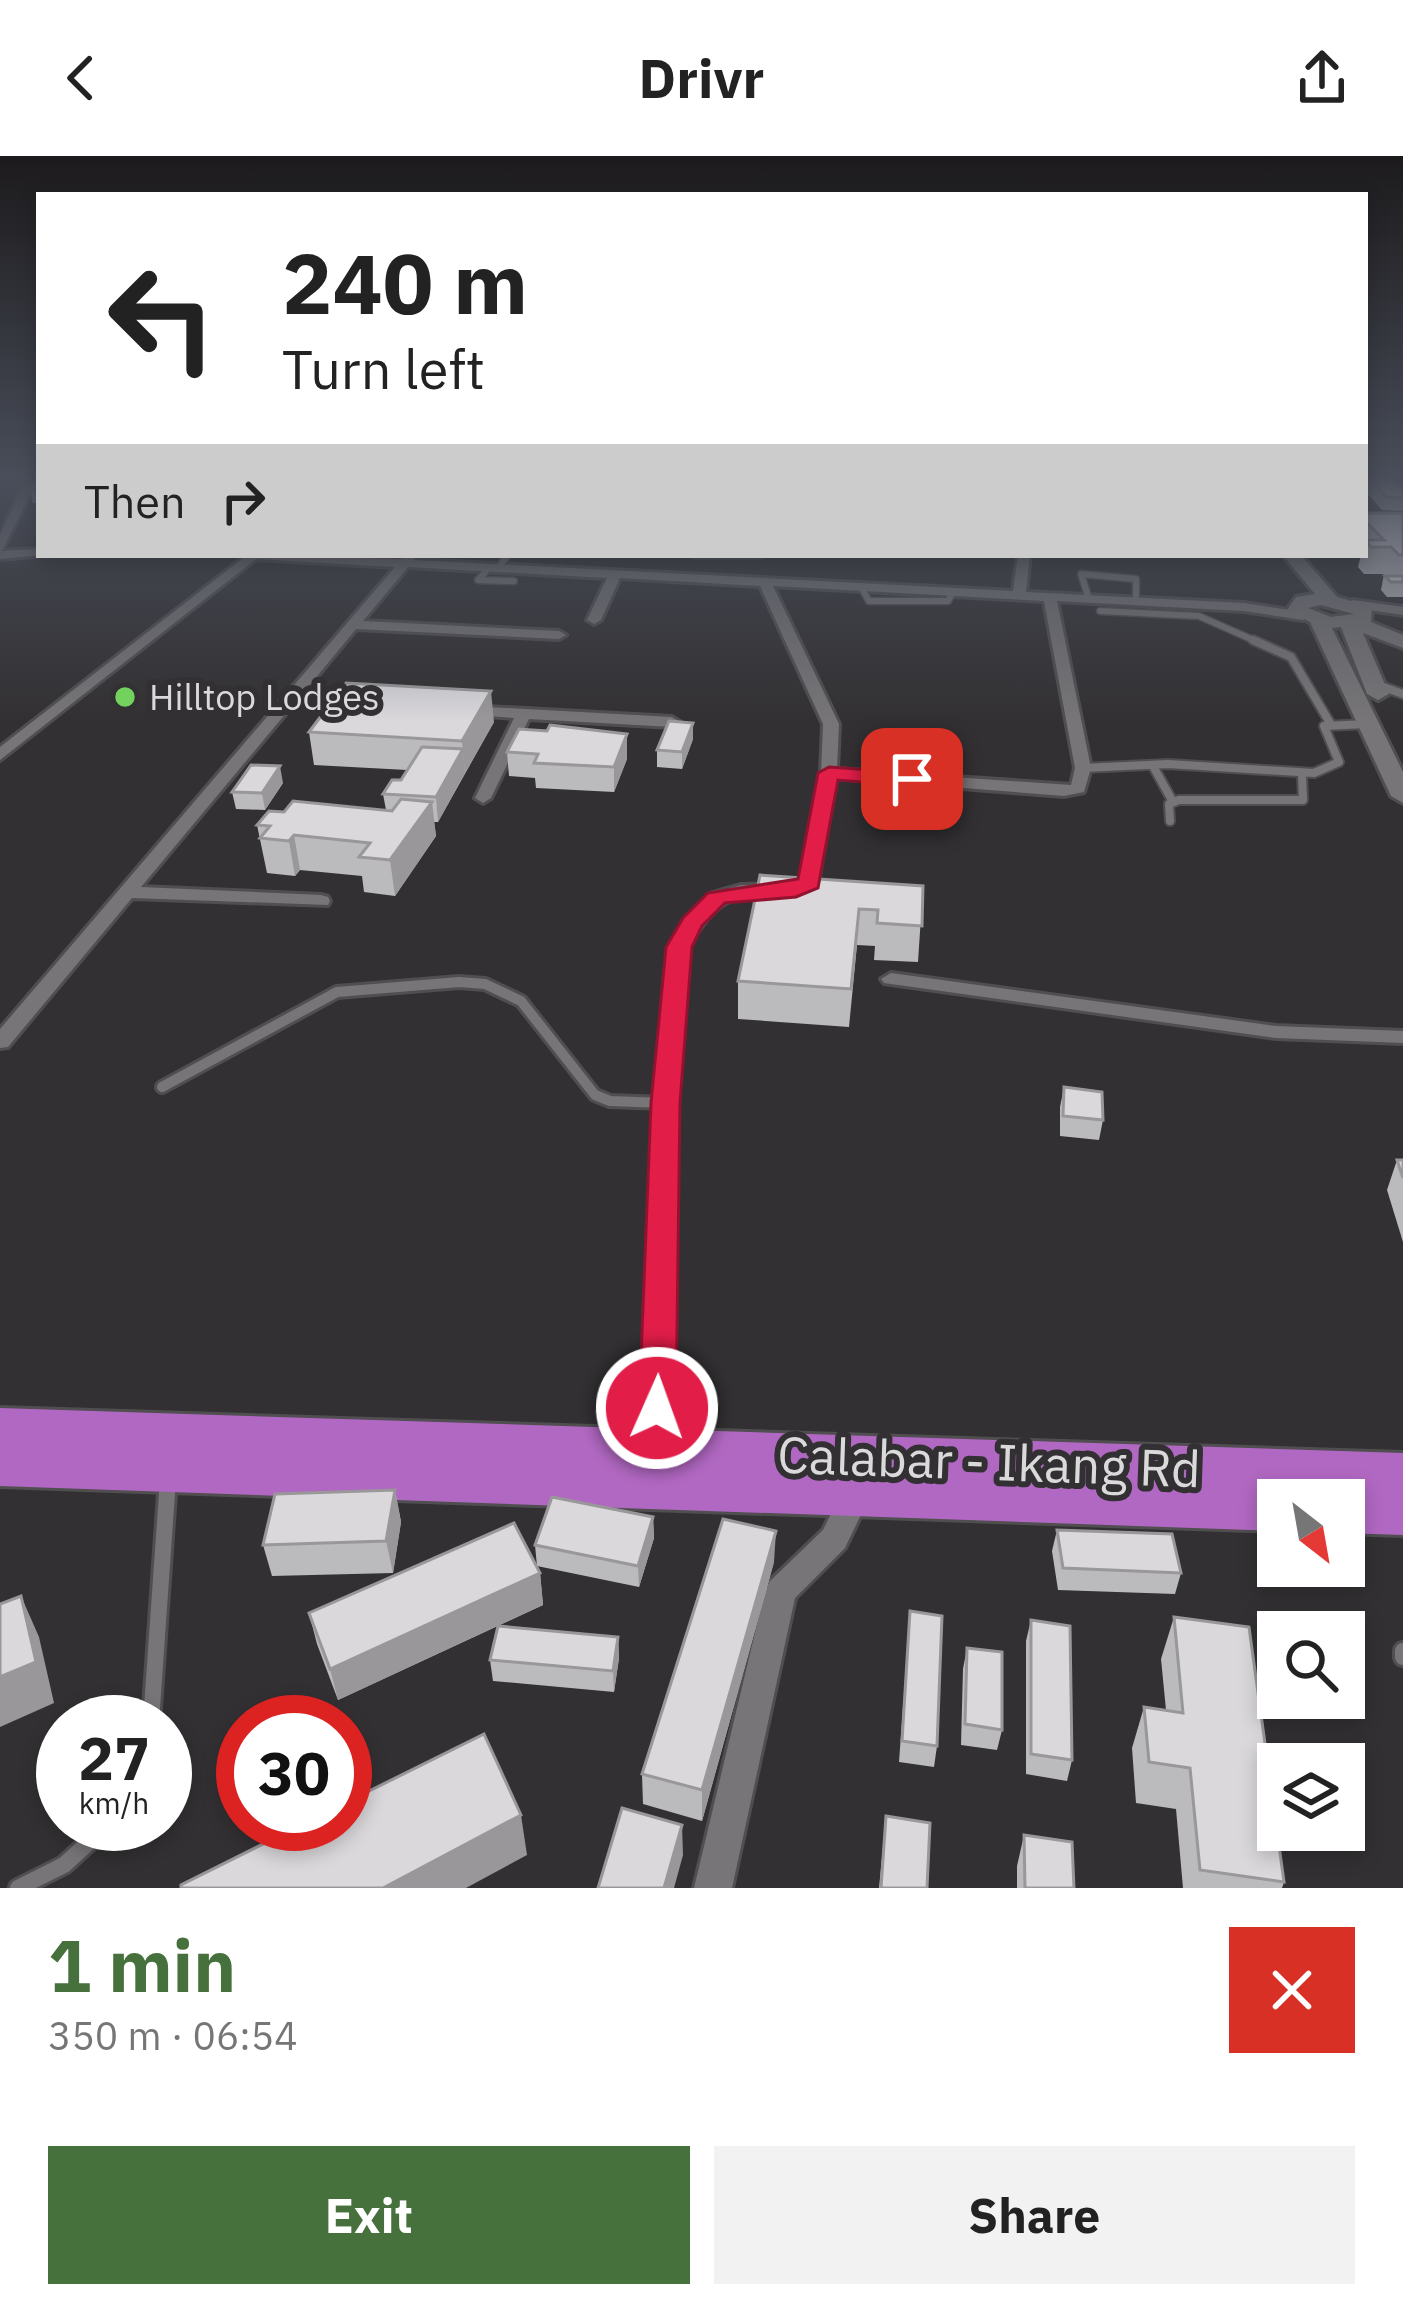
<!DOCTYPE html>
<html lang="en">
<head>
<meta charset="utf-8">
<style>
  :root { --surface:#fff; --page:#f2f2f2; --text:#222; --muted:#767676; --accent:#46713d }
  body { margin:0; font-family:"IBM Plex Sans",sans-serif; background:var(--page); color:var(--text); height:100vh; display:flex; flex-direction:column; font-size:45px; white-space:nowrap }
  * { box-sizing:border-box; margin:0 }
  p { font-size:39px; color:var(--muted) }
  .icon { flex:none; width:66px; height:66px; fill:none; stroke:currentColor; stroke-width:2; stroke-linecap:round; stroke-linejoin:round }
  .map { position:relative; height:1732px; overflow:hidden }
  .side { display:flex; flex-direction:column; background:var(--surface); flex:1 }
  .side>* { flex:none }
  .banner { position:absolute; left:36px; top:36px; width:1332px; height:366px; border-radius:0px; box-shadow:0 6px 18px #0003; background:#fff; color:var(--text); overflow:hidden }
  .needle { width:78px; rotate:149deg }
  .tools { position:absolute; left:1257px; top:1323px; display:grid; gap:24px }
  .tools a { display:grid; place-items:center; width:108px; height:108px; border-radius:0px; background:var(--surface); box-shadow:0 6px 18px #0003; font-size:60px }
  .speed { position:absolute; left:36px; top:1539px; display:flex; gap:24px; font-size:60px; font-weight:700; text-align:center }
  .speed>* { display:grid; place-content:center; width:156px; height:156px; border-radius:50%; background:var(--surface); box-shadow:0 6px 18px #0003; line-height:1 }
  .speed small { font-size:30px; font-weight:400 }
  .speed .limit { border:18px solid #d22; background:#fff; color:#111 }
  .pin { position:absolute; display:grid; place-items:center; width:102px; height:102px; color:#fff; margin:-51px; border-radius:24px; box-shadow:0 6px 18px #0006 }
  .me { position:absolute; width:132px; margin:-66px; rotate:2deg; stroke-linejoin:round; filter:drop-shadow(0 0 9px #0008) }
  .turn { display:flex; align-items:center; gap:42px; height:252px; padding:0 48px; font-size:54px }
  .turn .icon { width:156px; height:156px; stroke-width:2.5 }
  .turn b { display:block; font-size:84px; line-height:102px }
  .then { display:flex; align-items:center; height:114px; padding:0 48px; background:#0003; gap:24px; font-size:45px }
  .round { display:grid; place-items:center; flex:none; width:126px; height:126px; border-radius:0px; background:var(--page) }
  .headline { display:flex; align-items:center; justify-content:space-between; height:204px; padding:0 48px }
  h1 { font-size:72px; font-weight:700; line-height:90px; color:var(--accent) }
  .cta { display:flex; gap:24px; margin-top:auto; padding:24px 48px }
  .cta a { flex:1; height:138px; border-radius:0px; background:var(--accent); color:#fff; font-size:48px; font-weight:700; line-height:138px; text-align:center }
  .cta a+a { background:var(--page); color:var(--text) }
  header { display:flex; justify-content:space-between; align-items:center; height:156px; padding:0 48px; background:var(--surface); font-size:54px; font-weight:700 }
  .map>svg:first-child { display:block }
</style>
</head>
<body>
<header><svg class="icon" aria-label="back" viewBox="0 0 24 24"><path d="M15 5l-7 7 7 7"/></svg>Drivr<svg class="icon" aria-label="share" viewBox="0 0 24 24"><path d="M12 15V3M7 8l5-5 5 5M5 13v7h14v-7"/></svg></header>
<div class="map">
<svg width="1403" height="1732" viewBox="0 0 1403 1732">
  <rect width="100%" height="100%" fill="#323032"/>
  <g fill="none" stroke-linecap="round" stroke-linejoin="round">
    <defs>
      <g id="lane-far3">
        <polyline points="693,399 762,399"/>
        <polyline points="489,412 478,424 514,425"/>
        <polyline points="498,412 508,399"/>
        <polyline points="861,431 869,445 948,445 953,436"/>
        <polyline points="1089,443 1081,418 1136,423 1136,445"/>
        <polyline points="1100,455 1199,460 1260,487"/>
      </g>
      <g id="lane-far2">
        <polyline points="1253,484 1291,501 1330,567"/>
        <polyline points="1378,529 1403,538"/>
        <polyline points="1153,610 1173,646"/>
        <polyline points="1083,612 1168,608 1314,617 1339,606 1324,570 1367,568"/>
        <polyline points="1170,665 1169,648 1179,644 1303,644 1302,617"/>
      </g>
      <polyline id="lane-far1" points="162,931 337,836 459,826 485,828 521,845 595,939 610,945 665,947"/>
      <g id="lane">
        <polyline points="1403,1495 1403,1501"/>
        <polyline points="151,1566 168,1323"/>
        <polyline points="18,1732 64,1709 109,1668"/>
      </g>
      <g id="street">
        <polygon points="27,322 38,322 2,395 39,393 39,399 44,399 0,403 0,379"/>
        <path d="M240 399 401 403 405 399H415L414 404 1013 435 1018 399H1030L1026 436 1244 447 1303 456 1310 460 1303 464 1244 455 1057 445 1091 612 1084 636 1064 640 836 622 817 731C759 762 733 708 689 791L676 947 670 1296 666 1304 656 1308 646 1304 642 1296 654 947 669 791 685 763 710 738 741 729 793 728 801 724 821 617 823 568 760 430 620 422 601 464 594 468 587 464 607 422 408 411 363 465 559 475 566 479 559 483 356 473 300 541 360 543 365 545V551L292 550 141 731 321 739 328 741 330 745 328 749 132 742 8 891 0 892V873L395 411 256 403 0 604V591L243 402ZM773 430 1044 445 1075 612 1071 629 837 613 839 568Z"/>
        <polygon points="1353,444 1403,451 1403,459 1348,451 1346,448"/>
        <polygon points="469,550 672,561 680,566 672,571 529,563 491,642 483,647 475,642 514,562 464,558 461,555"/>
        <polygon points="891,817 1276,870 1403,875 1403,887 1276,882 884,827 881,823"/>
        <polygon points="855,1328 866,1331 870,1340 845,1392 795,1442 732,1732 694,1732 765,1435 770,1425 823,1374 844,1331"/>
      </g>
      <path id="secondary" d="M1283 399H1301L1337 441 1372 451 1371 466 1403 479V492L1363 477 1389 538 1378 544 1367 538 1341 471 1332 472 1403 616V647L1391 640 1310 466 1287 454 1296 441 1315 438ZM1321 449 1354 458 1331 461 1308 452Z"/>
      <polygon id="highway" points="0,1252 1403,1297 1403,1379 1344,1377 1344,1344 1321,1344 1324,1339 1278,1344 1278,1375 0,1330"/>
    </defs>
    <use href="#lane-far3" stroke="#504e50" stroke-width="9"/>
    <use href="#lane-far2" stroke="#504e50" stroke-width="12"/>
    <use href="#lane-far1" stroke="#504e50" stroke-width="16"/>
    <use href="#lane" stroke="#504e50" stroke-width="22"/>
    <use href="#street" stroke="#504e50" stroke-width="6"/>
    <use href="#secondary" stroke="#504e50" stroke-width="6"/>
    <use href="#highway" stroke="#504e50" stroke-width="6"/>
    <use href="#lane-far3" stroke="#777577" stroke-width="6"/>
    <use href="#lane-far2" stroke="#777577" stroke-width="8"/>
    <use href="#lane-far1" stroke="#777577" stroke-width="10"/>
    <use href="#lane" stroke="#777577" stroke-width="16"/>
    <use href="#street" fill="#777577" fill-rule="evenodd"/>
    <use href="#secondary" fill="#777577" fill-rule="evenodd"/>
    <use href="#highway" fill="#b168c2" fill-rule="evenodd"/>
  </g>
  <g fill="#bbbabc">
    <polygon points="1365,322 1392,322 1403,334 1403,355 1382,354 1365,335"/>
    <polygon points="39,327 39,347 33,347 30,335"/>
    <polygon points="1365,357 1403,357 1403,441 1387,441 1381,434 1384,418 1364,418 1358,411 1361,399 1365,399"/>
    <polygon points="1314,399 1340,399 1339,402 1316,402"/>
    <polygon points="494,566 438,666 434,666 436,680 395,740 364,736 362,720 300,714 295,720 267,717 257,669 284,656 386,654 383,638 401,624 407,614 314,609 309,576"/>
    <polygon points="693,567 693,583 682,613 657,611 657,594"/>
    <polygon points="507,596 627,603 614,636 536,632 535,622 509,620"/>
    <polygon points="283,627 265,654 236,653 232,636"/>
    <polygon points="760,719 923,730 918,806 874,804 875,790 857,789 849,871 738,863 738,825"/>
    <polygon points="1064,931 1103,964 1099,984 1060,980 1060,951"/>
    <polygon points="1397,1004 1403,1004 1403,1086 1387,1034"/>
    <polygon points="395,1334 401,1366 393,1417 272,1420 263,1389"/>
    <polygon points="653,1361 654,1382 639,1431 537,1410 535,1389"/>
    <polygon points="1057,1374 1181,1417 1175,1438 1058,1434 1052,1395"/>
    <polygon points="774,1406 702,1665 643,1648 642,1618"/>
    <polygon points="540,1417 543,1449 338,1544 317,1488 309,1457"/>
    <polygon points="910,1455 937,1590 934,1611 899,1606"/>
    <polygon points="1174,1461 1284,1726 1282,1732 1183,1732 1176,1653 1136,1647 1132,1592 1144,1551 1166,1554 1161,1503"/>
    <polygon points="1031,1464 1072,1604 1067,1625 1026,1618 1026,1485"/>
    <polygon points="618,1481 619,1502 614,1536 493,1525 490,1504"/>
    <polygon points="967,1492 1002,1574 997,1594 961,1589 963,1513"/>
    <polygon points="886,1660 927,1732 879,1732"/>
    <polygon points="1024,1679 1074,1732 1017,1732 1017,1710"/>
  </g>
  <g fill="#999799">
    <polygon points="491,535 494,566 465,617 462,585"/>
    <polygon points="693,567 693,583 682,613 682,596"/>
    <polygon points="627,578 627,603 614,636 614,611"/>
    <polygon points="463,593 465,617 438,666 436,641"/>
    <polygon points="280,610 283,627 265,654 262,637"/>
    <polygon points="432,646 436,680 395,740 390,704"/>
    <polygon points="294,679 300,714 295,720 289,685"/>
    <polygon points="395,1334 401,1366 393,1417 386,1385"/>
    <polygon points="653,1361 654,1382 639,1431 638,1410"/>
    <polygon points="776,1375 774,1406 702,1665 702,1634"/>
    <polygon points="540,1417 543,1449 338,1544 330,1513"/>
    <polygon points="21,1440 39,1481 54,1547 0,1571 0,1521"/>
    <polygon points="618,1481 619,1502 614,1536 613,1515"/>
    <polygon points="521,1659 527,1699 466,1732 383,1732"/>
    <polygon points="682,1669 683,1699 674,1732 664,1732"/>
  </g>
  <g fill="#dad8db" stroke="#999799" stroke-width="3">
    <polygon points="1368,322 1392,322 1403,334 1403,342 1386,341"/>
    <polygon points="39,327 39,334 30,335 33,328"/>
    <polygon points="1365,357 1403,357 1403,399 1399,399 1391,391 1371,391 1365,384 1384,384 1365,365"/>
    <polygon points="1385,420 1403,420 1403,426 1391,426"/>
    <polygon points="346,527 491,535 462,585 309,576"/>
    <polygon points="669,565 693,567 682,596 657,594"/>
    <polygon points="550,569 627,578 614,611 534,607 538,598 507,596 519,573 547,575"/>
    <polygon points="422,591 463,593 436,641 383,638 392,624 401,624"/>
    <polygon points="251,609 280,610 262,637 232,636"/>
    <polygon points="401,643 432,646 390,704 359,701 370,687 294,679 289,685 260,682 270,670 257,669 269,655 284,656 293,645 392,655"/>
    <polygon points="760,719 923,730 922,770 877,767 878,754 859,753 851,833 738,825"/>
    <polygon points="1064,931 1102,936 1103,964 1063,960"/>
    <polygon points="1397,1004 1403,1004 1403,1022"/>
    <polygon points="395,1334 386,1385 263,1389 275,1338"/>
    <polygon points="552,1341 653,1361 638,1410 535,1389"/>
    <polygon points="723,1363 776,1375 702,1634 642,1618"/>
    <polygon points="514,1367 540,1417 330,1513 309,1457"/>
    <polygon points="1057,1374 1172,1378 1181,1417 1063,1412"/>
    <polygon points="21,1440 36,1506 0,1521 0,1448"/>
    <polygon points="910,1455 942,1460 937,1590 902,1585"/>
    <polygon points="1174,1461 1249,1471 1284,1726 1200,1714 1190,1612 1149,1606 1144,1551 1183,1557"/>
    <polygon points="1031,1464 1070,1470 1072,1604 1031,1598"/>
    <polygon points="498,1470 618,1481 613,1515 490,1504"/>
    <polygon points="967,1492 1002,1496 1002,1574 965,1568"/>
    <polygon points="484,1578 521,1659 383,1732 181,1732 181,1729 303,1668 345,1668 345,1647"/>
    <polygon points="622,1652 682,1669 664,1732 598,1732"/>
    <polygon points="886,1660 930,1667 927,1732 881,1732"/>
    <polygon points="1024,1679 1072,1686 1074,1732 1025,1732"/>
  </g>
  <linearGradient id="sky" x2="0" y2="1"><stop stop-color="#1c1a1c"/><stop offset="0.57" stop-color="#494e5a"/><stop offset="1" stop-color="#494e5a" stop-opacity="0"/></linearGradient>
  <rect width="1403" height="565" fill="url(#sky)"/>
  <polygon fill="#e11d48" stroke="#92132f" stroke-width="3" points="829,611 912,617 922,623 912,630 838,624 818,732 796,741 725,747 702,770 692,791 680,947 676,1252 670,1262 657,1267 644,1262 639,1252 651,947 666,791 683,762 708,737 798,723 818,617"/>
  <circle fill="#73d25d" stroke="#323032" stroke-width="4.5" cx="125" cy="541" r="12"/>
  <g text-anchor="middle" stroke-width="12" stroke-linejoin="round" paint-order="stroke">
    <g font-size="36" fill="#dbdadb" stroke="#323032" text-anchor="start">
      <text x="149" y="554">Hilltop Lodges</text>
    </g>
    <g font-size="51" fill="#dbdadb" stroke="#323032">
      <text transform="translate(989 1306) rotate(2)" y="18">Calabar - Ikang Rd</text>
    </g>
  </g>
</svg>
<div class="tools">
<a><svg class="needle" viewBox="-14 -14 28 28"><path d="M0-13l5 13h-10z" fill="#e53935"/><path d="M0 13l5-13h-10z" fill="#767676"/></svg></a>
<a><svg class="icon" aria-label="search" viewBox="0 0 24 24"><circle cx="10" cy="10" r="6"/><path d="M15 15l6 6"/></svg></a>
<a><svg class="icon" aria-label="layers" viewBox="0 0 24 24"><path d="M12 4l9 5-9 5-9-5zM3 14l9 5 9-5"/></svg></a>
</div>
<div class="speed"><div>27<small>km/h</small></div><div class="limit">30</div></div>
<div class="pin" style="left:912px;top:623px;background:#d93025"><svg class="icon" aria-label="arrive" viewBox="0 0 24 24"><path d="M6 21V4h12l-3 4 3 4H6"/></svg></div>
<svg class="me" style="left:657px;top:1252px" viewBox="-20 -20 40 40"><circle r="17" fill="#e11d48" stroke="#fff" stroke-width="3"/><path d="M0-11L8 9 0 5-8 9z" fill="#fff"/></svg>
<div class="banner">
<div class="turn"><svg class="icon" aria-label="left" viewBox="0 0 24 24"><path d="M17 20v-9H6M10 6l-5 5 5 5"/></svg><div><b>240 m</b>Turn left</div></div>
<div class="then">Then<svg class="icon" aria-label="right" viewBox="0 0 24 24"><path d="M7 20v-9h11M14 6l5 5-5 5"/></svg></div>
</div>
</div>
<section class="side">
<div class="headline"><div><h1>1 min</h1><p>350 m · 06:54</p></div><a class="round" style="background:#d93025;color:#fff"><svg class="icon" aria-label="close" viewBox="0 0 24 24"><path d="M6 6l12 12M18 6L6 18"/></svg></a></div>
<div class="cta"><a>Exit</a><a>Share</a></div>
</section>
</body>
</html>
